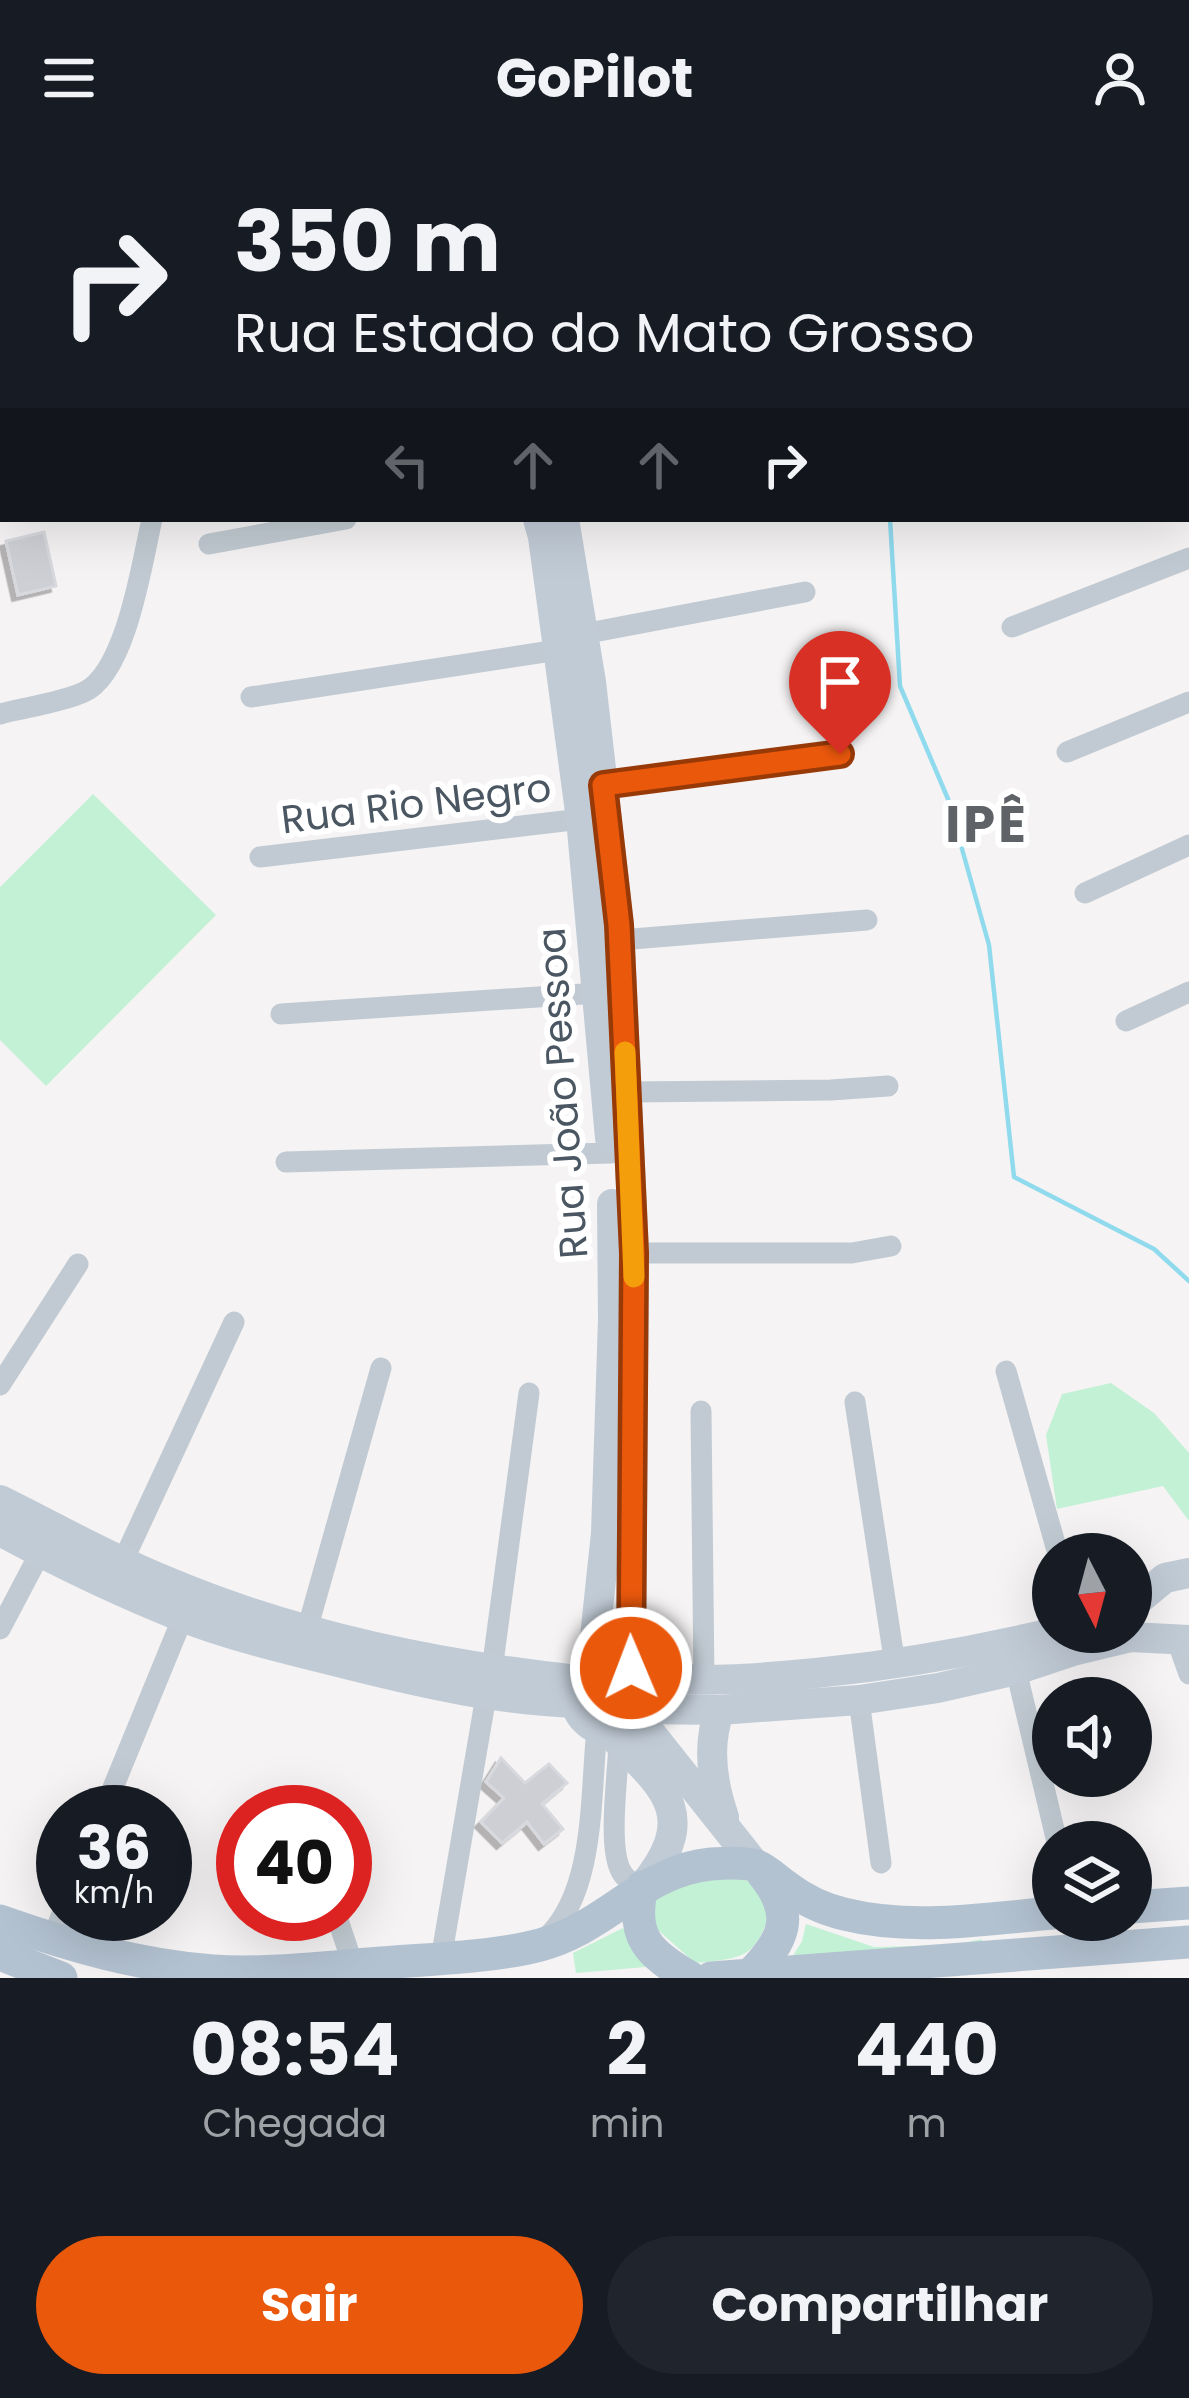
<!DOCTYPE html>
<html lang="pt">
<head>
<meta charset="utf-8">
<style>
  :root { --surface:#171b24; --page:#20242c; --text:#f1f3f6; --muted:#9ea1a6; --accent:#ea580c }
  body { margin:0; font-family:Poppins,sans-serif; background:var(--page); color:var(--text); height:100vh; display:flex; flex-direction:column; font-size:45px; white-space:nowrap }
  * { box-sizing:border-box; margin:0 }
  p { font-size:39px; color:var(--muted) }
  .icon { flex:none; width:66px; height:66px; fill:none; stroke:currentColor; stroke-width:2; stroke-linecap:round; stroke-linejoin:round }
  .map { position:relative; height:1822px; overflow:hidden }
  .panel { display:flex; flex-direction:column; background:var(--surface); flex:1 }
  .panel>* { flex:none }
  .top-card { position:absolute; left:0px; top:0px; width:1191px; height:366px; box-shadow:0 12px 48px #0002; background:#171b24; color:var(--text); overflow:hidden }
  .needle { width:78px; rotate:174deg }
  .tools { position:absolute; left:1032px; top:1377px; display:grid; gap:24px }
  .tools a { display:grid; place-items:center; width:120px; height:120px; border-radius:50%; background:var(--surface); box-shadow:0 12px 48px #0002; font-size:60px }
  .speed { position:absolute; left:36px; top:1629px; display:flex; gap:24px; font-size:60px; font-weight:700; text-align:center }
  .speed>* { display:grid; place-content:center; width:156px; height:156px; border-radius:50%; background:var(--surface); box-shadow:0 12px 48px #0002; line-height:1 }
  .speed small { font-size:30px; font-weight:400 }
  .speed .limit { border:18px solid #d22; background:#fff; color:#111 }
  .pin { position:absolute; display:grid; place-items:center; width:102px; height:102px; color:#fff; margin:-123px -51px; border-radius:50% 50% 50% 0; rotate:-45deg; box-shadow:0 0 12px #0007 }
  .pin .icon { rotate:45deg }
  .me { position:absolute; width:132px; margin:-66px; rotate:359deg; stroke-linejoin:round; filter:drop-shadow(0 0 9px #0008) }
  .turn { display:flex; align-items:center; gap:42px; height:252px; padding:0 36px; font-size:54px }
  .turn .icon { width:156px; height:156px; stroke-width:2.5 }
  .turn b { display:block; font-size:84px; line-height:102px }
  .lanes { display:flex; align-items:center; height:114px; padding:0 36px; background:#0003; justify-content:center; gap:60px; direction:ltr }
  .lanes .off { opacity:.35 }
  .eta { display:flex; justify-content:space-evenly; align-items:center; height:204px; text-align:center }
  .eta b { font-size:72px; font-weight:700; line-height:84px }
  .action { display:flex; gap:24px; margin-top:auto; padding:24px 36px }
  .action a { flex:1; height:138px; border-radius:72px; background:var(--accent); color:#fff; font-size:48px; font-weight:700; line-height:138px; text-align:center }
  .action a+a { background:var(--page); color:var(--text) }
  header { display:flex; justify-content:space-between; align-items:center; height:156px; padding:0 36px; background:var(--surface); font-size:54px; font-weight:700 }
  .map>svg:first-child { display:block }
</style>
</head>
<body>
<header><svg class="icon" aria-label="menu" viewBox="0 0 24 24"><path d="M4 6h16M4 12h16M4 18h16"/></svg>GoPilot<svg class="icon" aria-label="person" viewBox="0 0 24 24"><circle cx="12" cy="8" r="4"/><path d="M4 21q1-7 8-7t8 7"/></svg></header>
<div class="map">
<svg width="1189" height="1822" viewBox="0 0 1189 1822">
  <defs>
    <filter id="shadow"><feDropShadow dx="-5.5" dy="5.5" stdDeviation="0" flood-color="#0004"/></filter>
  </defs>
  <rect width="100%" height="100%" fill="#f5f3f3"/>
  <g fill="#c3f1d5">
    <polygon points="93,638 216,759 46,930 0,884 0,731"/>
    <polygon points="1111,1227 1154,1257 1189,1297 1189,1365 1163,1330 1057,1353 1046,1279 1062,1238"/>
    <path d="M724 1719 756 1727 772 1751C755 1802 747 1802 695 1807L650 1767 649 1752 661 1735Z"/>
    <polygon points="806,1768 874,1791 954,1789 982,1783 983,1792 791,1803 802,1785"/>
    <polygon points="623,1772 635,1793 657,1810 576,1817 573,1797"/>
  </g>
  <g fill="none" stroke-linecap="round" stroke-linejoin="round">
    <g stroke="#90daee" stroke-width="4.5">
      <polyline points="743,0 748,3"/>
      <polyline points="890,363 900,530 948,643 989,789 1014,1021 1154,1093 1189,1125"/>
    </g>
  </g>
  <g fill="#cdcfd5" stroke="#d7d9de" stroke-width="3" filter="url(#shadow)">
    <polygon points="44,376 56,430 18,439 6,385"/>
    <polygon points="501,1602 525,1627 549,1608 567,1627 542,1648 563,1673 544,1688 527,1666 502,1687 481,1666 504,1642 486,1626"/>
  </g>
  <g fill="none" stroke-linecap="round" stroke-linejoin="round">
    <g stroke="#c1cad2" stroke-width="21">
      <polyline points="444,0 445,3"/>
      <polyline points="474,0 475,3"/>
      <polyline points="269,3 278,0"/>
      <polyline points="841,3 841,0"/>
      <polyline points="0,99 3,101"/>
      <polyline points="1188,125 1189,125"/>
      <polyline points="1188,262 1189,261"/>
      <polyline points="209,388 346,363"/>
      <polyline points="1012,471 1189,402"/>
      <polyline points="583,478 805,436"/>
      <polyline points="251,541 558,494"/>
      <path d="M0 558C26 551 60 547 84 536 126 517 142 407 152 363"/>
      <polyline points="1067,596 1189,546"/>
      <polyline points="603,629 840,598"/>
      <polyline points="260,701 581,663"/>
      <polyline points="1085,737 1189,689"/>
      <polyline points="620,784 867,764"/>
      <polyline points="281,858 598,837"/>
      <polyline points="1126,865 1189,836"/>
      <polyline points="628,936 831,934 888,930"/>
      <polyline points="286,1006 611,997"/>
      <polyline points="634,1097 852,1097 891,1090"/>
      <polyline points="1006,1215 1058,1398"/>
      <polyline points="0,1229 78,1108"/>
      <polyline points="855,1246 895,1509"/>
      <polyline points="701,1255 704,1526"/>
      <polyline points="123,1405 234,1166"/>
      <polyline points="0,1473 40,1397"/>
      <polyline points="307,1474 381,1212"/>
      <polyline points="1177,1484 1189,1518"/>
      <polyline points="492,1514 529,1237"/>
      <polyline points="1016,1514 1057,1686"/>
      <polyline points="859,1544 881,1707"/>
      <path d="M619 1587C618 1618 608 1687 620 1713 624 1723 633 1727 642 1731"/>
      <polyline points="103,1656 183,1461"/>
      <polyline points="336,1758 353,1809"/>
      <path d="M547 1781C596 1734 590 1638 597 1573"/>
      <polyline points="52,1784 63,1755"/>
      <polyline points="441,1803 486,1540"/>
    </g>
    <g stroke="#c1cbd6" stroke-width="30">
      <polyline points="1055,3 1061,0"/>
      <polyline points="1188,8 1189,8"/>
      <polyline points="0,304 3,304"/>
      <polyline points="0,343 3,343"/>
      <polyline points="538,363 543,381 581,663 610,982"/>
      <polyline points="564,363 591,526 619,769 634,1097 631,1512"/>
      <path d="M0 1344C55 1371 109 1402 166 1425 296 1480 438 1509 578 1524"/>
      <path d="M0 1375C59 1407 119 1436 182 1461 239 1483 299 1496 358 1511 430 1529 500 1544 574 1547"/>
      <polyline points="1131,1450 1165,1422 1189,1417"/>
      <circle cx="610" cy="1540" r="35"/>
      <polyline points="592,1509 606,1377 613,1163 612,1048"/>
      <path d="M639 1520C699 1527 756 1523 816 1517 897 1509 976 1495 1055 1476"/>
      <polyline points="643,1553 720,1554 859,1544 938,1532 1016,1514 1073,1495 1131,1481 1189,1484"/>
      <path d="M720 1554C706 1589 712 1626 724 1661"/>
      <polyline points="638,1561 757,1711"/>
      <path d="M608 1576C663 1630 703 1658 642 1731"/>
    </g>
    <g stroke="#b3c2d1" stroke-width="33">
      <path d="M642 1731C630 1781 649 1798 691 1822"/>
      <polyline points="1131,1751 1189,1747"/>
      <path d="M0 1765C68 1789 140 1810 213 1815 271 1819 336 1810 395 1806 439 1803 499 1800 540 1789 604 1773 644 1714 711 1708 724 1707 745 1706 757 1710 767 1714 778 1725 787 1731 804 1744 823 1753 844 1758 912 1775 984 1763 1053 1757"/>
      <polyline points="0,1798 61,1822"/>
      <path d="M750 1819C785 1784 796 1759 763 1718"/>
      <polyline points="711,1822 1189,1786"/>
    </g>
  </g>
  <g fill="none" stroke-linecap="round" stroke-linejoin="round">
    <defs>
      <polyline id="route" points="631,1512 634,1097 619,769 603,629 840,598"/>
    </defs>
    <use href="#route" stroke="#983908" stroke-width="30"/>
    <use href="#route" stroke="#ea580c" stroke-width="21"/>
    <polyline stroke="#f59e0b" stroke-width="21" points="625,896 634,1121"/>
  </g>
  <g text-anchor="middle" stroke-width="12" stroke-linejoin="round" paint-order="stroke">
    <g font-size="39" fill="#4a5661" stroke="#fff">
      <text transform="translate(416 647) rotate(-7)" y="14">Rua Rio Negro</text>
      <text transform="translate(562 937) rotate(-94)" y="14">Rua João Pessoa</text>
    </g>
    <g font-size="51" font-weight="bold" letter-spacing="3" fill="#5f6368" stroke="#fff">
      <text x="987" y="686">IPÊ</text>
    </g>
  </g>
</svg>
<div class="tools">
<a><svg class="needle" viewBox="-14 -14 28 28"><path d="M0-13l5 13h-10z" fill="#e53935"/><path d="M0 13l5-13h-10z" fill="#9ea1a6"/></svg></a>
<a><svg class="icon" aria-label="sound" viewBox="0 0 24 24"><path d="M4 9h4l5-4v14l-5-4H4zM17 9q2 3 0 6"/></svg></a>
<a><svg class="icon" aria-label="layers" viewBox="0 0 24 24"><path d="M12 4l9 5-9 5-9-5zM3 14l9 5 9-5"/></svg></a>
</div>
<div class="speed"><div>36<small>km/h</small></div><div class="limit">40</div></div>
<div class="pin" style="left:840px;top:598px;background:#d93025"><svg class="icon" aria-label="arrive" viewBox="0 0 24 24"><path d="M6 21V4h12l-3 4 3 4H6"/></svg></div>
<svg class="me" style="left:631px;top:1512px" viewBox="-20 -20 40 40"><circle r="17" fill="#ea580c" stroke="#fff" stroke-width="3"/><path d="M0-11L8 9 0 5-8 9z" fill="#fff"/></svg>
<div class="top-card">
<div class="turn"><svg class="icon" aria-label="right" viewBox="0 0 24 24"><path d="M7 20v-9h11M14 6l5 5-5 5"/></svg><div><b>350 m</b>Rua Estado do Mato Grosso</div></div>
<div class="lanes"><svg class="icon off" aria-label="left" viewBox="0 0 24 24"><path d="M17 20v-9H6M10 6l-5 5 5 5"/></svg><svg class="icon off" aria-label="ahead" viewBox="0 0 24 24"><path d="M12 20V5M6 11l6-6 6 6"/></svg><svg class="icon off" aria-label="ahead" viewBox="0 0 24 24"><path d="M12 20V5M6 11l6-6 6 6"/></svg><svg class="icon" aria-label="right" viewBox="0 0 24 24"><path d="M7 20v-9h11M14 6l5 5-5 5"/></svg></div>
</div>
</div>
<section class="panel">
<div class="eta">
<div><b>08:54</b><p>Chegada</p></div>
<div><b>2</b><p>min</p></div>
<div><b>440</b><p>m</p></div>
</div>
<div class="action"><a>Sair</a><a>Compartilhar</a></div>
</section>
</body>
</html>
